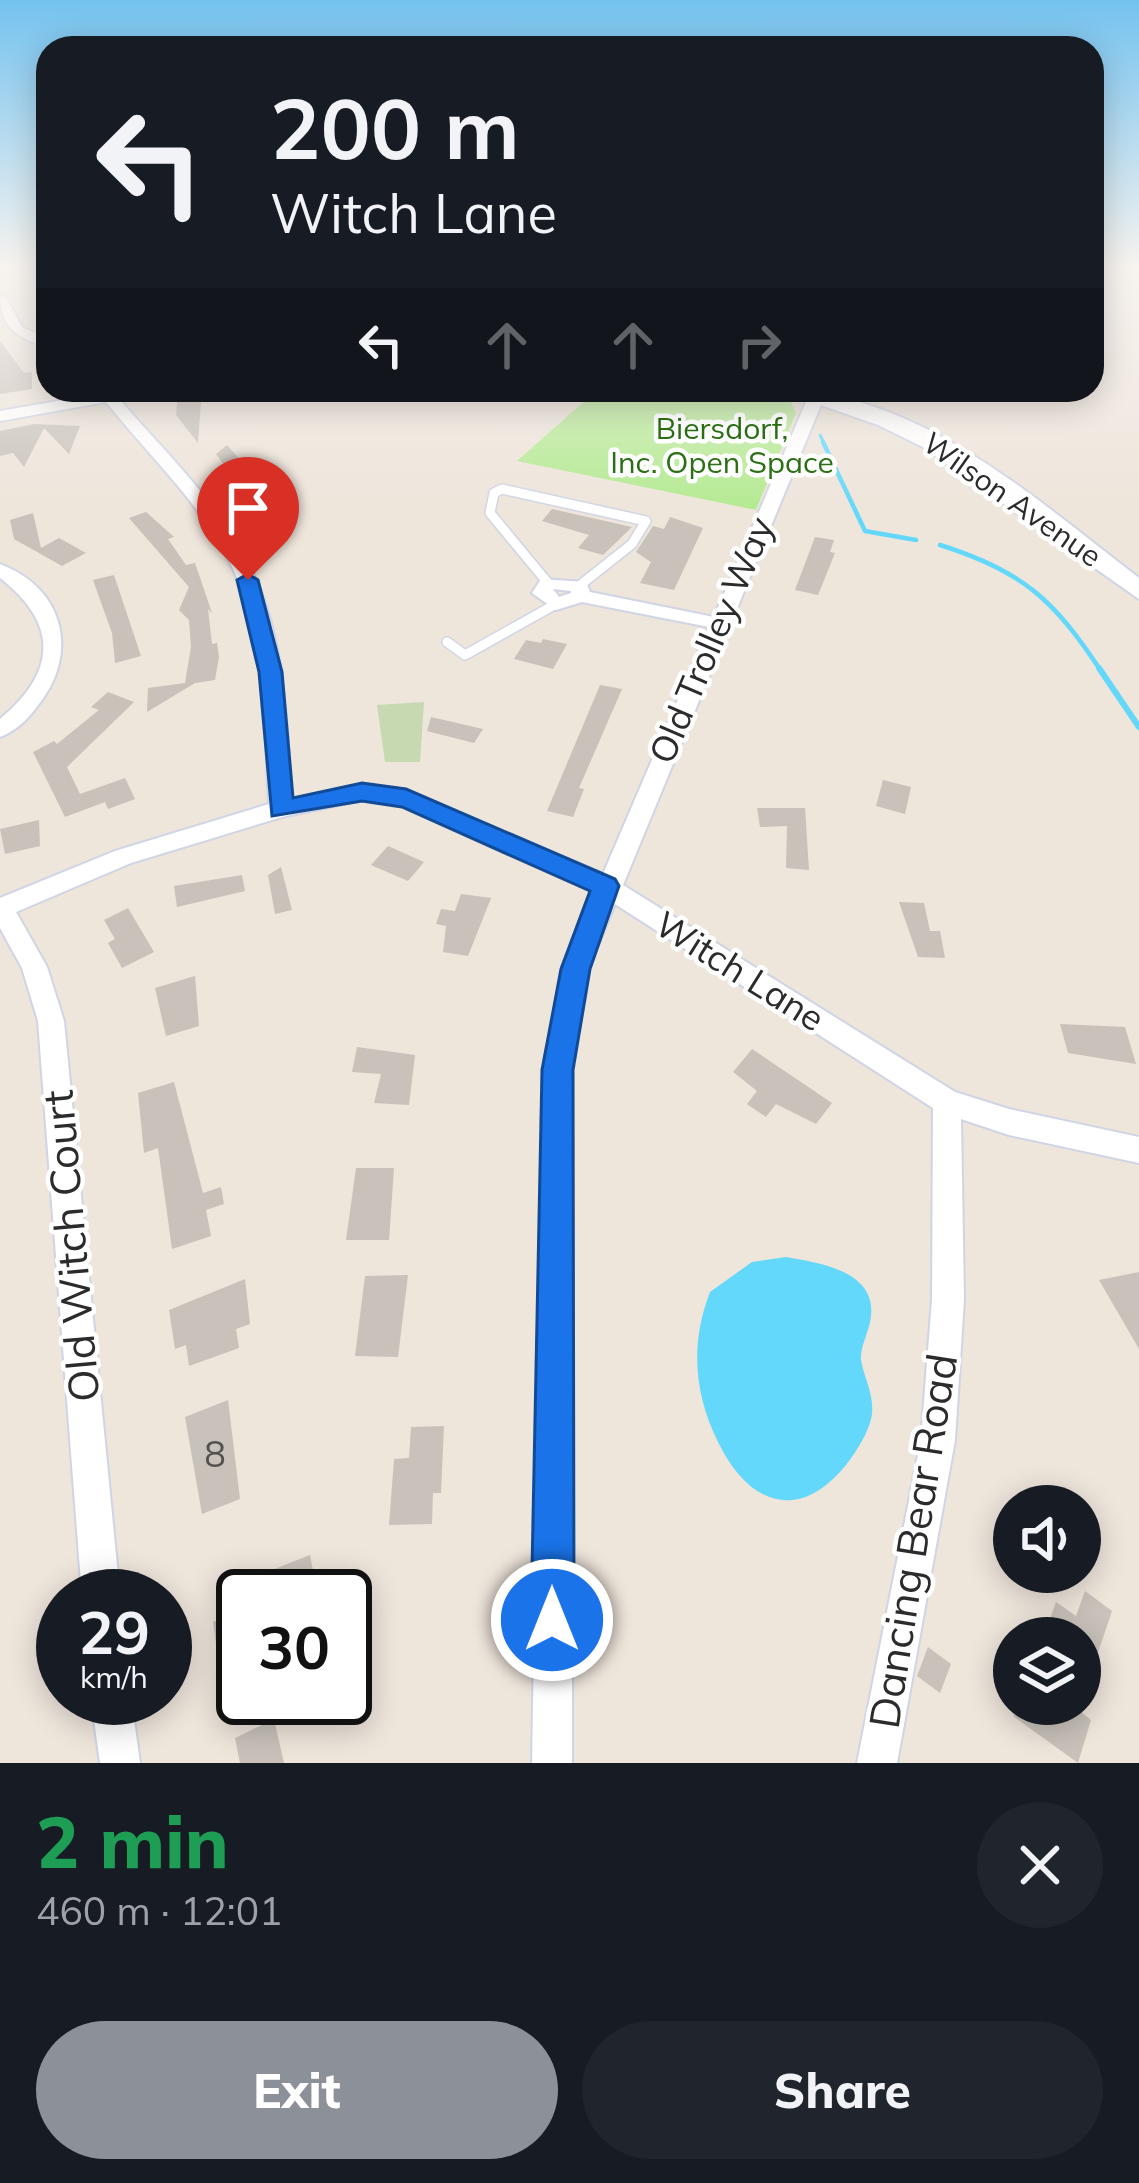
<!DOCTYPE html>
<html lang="en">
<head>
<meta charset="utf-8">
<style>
  :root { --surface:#171b24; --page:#20242c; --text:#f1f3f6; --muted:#9ea1a6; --accent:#8c9099 }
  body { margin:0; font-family:Mulish,sans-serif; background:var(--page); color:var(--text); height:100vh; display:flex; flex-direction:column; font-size:45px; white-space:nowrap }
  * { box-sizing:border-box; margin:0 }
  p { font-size:39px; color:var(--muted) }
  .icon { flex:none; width:66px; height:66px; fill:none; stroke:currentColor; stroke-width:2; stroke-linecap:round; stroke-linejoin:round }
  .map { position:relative; height:1763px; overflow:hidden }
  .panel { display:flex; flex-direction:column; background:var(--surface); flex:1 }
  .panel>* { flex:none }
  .hud { position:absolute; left:36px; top:36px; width:1068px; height:366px; border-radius:36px; box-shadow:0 6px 30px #0003; background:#171b24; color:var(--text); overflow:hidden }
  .tools { position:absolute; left:993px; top:1485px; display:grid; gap:24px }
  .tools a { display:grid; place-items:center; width:108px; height:108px; border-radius:50%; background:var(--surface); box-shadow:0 6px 30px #0003; font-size:60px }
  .speed { position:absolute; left:36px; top:1569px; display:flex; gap:24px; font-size:60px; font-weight:700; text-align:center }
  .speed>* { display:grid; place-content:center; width:156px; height:156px; border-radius:50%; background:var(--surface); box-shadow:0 6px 30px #0003; line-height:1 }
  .speed small { font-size:30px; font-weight:400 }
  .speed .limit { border:6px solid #111; border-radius:18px; background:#fff; color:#111 }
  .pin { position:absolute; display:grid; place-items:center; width:102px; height:102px; color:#fff; margin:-123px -51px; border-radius:50% 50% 50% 0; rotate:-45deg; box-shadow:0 0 12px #0007 }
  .pin .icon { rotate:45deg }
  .me { position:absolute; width:132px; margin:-66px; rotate:0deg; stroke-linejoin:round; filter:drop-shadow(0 0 9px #0008) }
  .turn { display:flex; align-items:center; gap:42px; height:252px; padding:0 36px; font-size:54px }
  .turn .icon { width:156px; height:156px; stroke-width:2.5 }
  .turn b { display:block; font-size:84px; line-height:102px }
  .lanes { display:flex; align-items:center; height:114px; padding:0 36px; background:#0003; justify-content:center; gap:60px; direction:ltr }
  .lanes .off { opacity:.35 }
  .round { display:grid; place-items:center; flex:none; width:126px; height:126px; border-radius:63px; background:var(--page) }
  .summary { display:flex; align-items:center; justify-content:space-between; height:204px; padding:0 36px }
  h1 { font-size:72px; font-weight:800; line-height:90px; color:#1e9e55 }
  .cta { display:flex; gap:24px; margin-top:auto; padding:24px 36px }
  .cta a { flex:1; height:138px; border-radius:72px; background:var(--accent); color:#fff; font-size:48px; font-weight:800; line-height:138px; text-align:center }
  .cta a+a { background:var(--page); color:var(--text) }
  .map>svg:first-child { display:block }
</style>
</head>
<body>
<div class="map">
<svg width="1139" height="1763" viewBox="0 0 1139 1763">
  <rect width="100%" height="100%" fill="#eee5db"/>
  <polygon fill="#b4ea92" points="597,390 750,390 790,400 796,413 756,510 517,461"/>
  <polygon fill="#c6d9b1" points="424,702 420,762 385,762 377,705"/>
  <path fill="#64d8fa" d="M786 1257C820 1263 876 1271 871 1316 870 1330 860 1346 861 1360 864 1378 874 1394 872 1413 871 1428 858 1449 849 1461 802 1523 750 1508 718 1442 694 1393 690 1344 710 1292L752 1262Z"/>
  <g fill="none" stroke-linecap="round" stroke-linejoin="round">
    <polyline stroke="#64d8fa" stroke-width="3" points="820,435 825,445"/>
    <g stroke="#64d8fa" stroke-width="4.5">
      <polyline points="823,442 865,531 916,540"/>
      <path d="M940 545C1023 571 1054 600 1101 671"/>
    </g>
    <polyline stroke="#64d8fa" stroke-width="6" points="1099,668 1139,727"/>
  </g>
  <g fill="#c9c2bb">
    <polygon points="0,341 24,373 32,372 32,389 0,394"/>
    <polygon points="194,393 193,402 201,401 198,443 176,415 178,394"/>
    <polygon points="34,424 80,426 69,454 44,428 24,467 13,453 0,456 0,431"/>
    <polygon points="227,445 290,515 294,520 271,527 216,454"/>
    <polygon points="552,509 632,527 603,555 578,548 589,535 542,521"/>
    <polygon points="146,512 174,537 168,539 186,565 195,563 212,613 208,609 212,644 217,643 219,657 215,680 195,683 147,712 148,688 185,683 191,647 189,620 179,610 189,587 129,518"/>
    <polygon points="33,513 41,548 59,538 86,553 62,566 14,539 10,520"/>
    <polygon points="670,517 703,528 674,590 640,583 651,562 636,552 653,526 664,529"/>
    <polygon points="815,537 834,540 830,552 835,553 818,595 795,590"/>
    <polygon points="114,575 141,656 115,663 112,633 93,580"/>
    <polygon points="543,639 567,644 553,669 514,659 526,640 541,643"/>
    <polygon points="600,685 622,689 579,788 584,789 573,817 547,811"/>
    <polygon points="108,692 134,702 67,767 80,794 125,778 135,799 108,809 105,802 65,817 33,752 54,741 57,744 99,710 91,707"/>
    <polygon points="431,717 483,729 474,743 427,731"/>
    <polygon points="883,780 911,787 905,814 876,806"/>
    <polygon points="757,808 805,808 809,870 786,868 787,826 760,827"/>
    <polygon points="39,820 40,846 5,854 0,829"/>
    <polygon points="388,846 424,862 408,881 371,865"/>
    <polygon points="281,867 292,910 275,914 268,875"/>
    <polygon points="242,875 245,891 177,907 174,886"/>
    <polygon points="461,894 491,898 468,956 443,952 446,926 436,924 441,909 455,911"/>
    <polygon points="899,902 924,903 930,931 940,931 945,958 918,957"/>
    <polygon points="128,908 154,952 122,968 108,943 115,939 104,920"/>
    <polygon points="195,976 199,1026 166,1036 155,988"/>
    <polygon points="1060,1024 1125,1027 1136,1064 1068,1053"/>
    <polygon points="357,1047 415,1055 409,1105 374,1103 381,1074 352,1072"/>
    <polygon points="752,1049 832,1103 816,1124 776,1104 766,1117 747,1104 757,1091 733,1072"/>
    <polygon points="174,1082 203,1193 221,1187 224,1204 206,1210 211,1236 172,1249 158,1148 144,1153 138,1093"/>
    <polygon points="356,1168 394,1168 389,1240 346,1240"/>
    <polygon points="1139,1272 1139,1349 1099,1280"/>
    <polygon points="408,1275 398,1357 355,1356 365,1276"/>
    <polygon points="245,1279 250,1324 236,1329 239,1348 189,1366 186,1345 175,1349 169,1310"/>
    <polygon points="228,1400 240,1499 202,1514 185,1417"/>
    <polygon points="444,1426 441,1493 433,1493 432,1524 389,1525 394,1459 409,1458 411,1427"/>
    <polygon points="310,1555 318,1596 251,1596 249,1579"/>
    <polygon points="1085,1591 1112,1611 1083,1697 1080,1638 1043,1638 1056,1602 1076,1616"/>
    <polygon points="243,1610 243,1694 224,1702 213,1622"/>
    <polygon points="928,1647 951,1664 940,1693 917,1676"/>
    <polygon points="1018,1704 1083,1704 1081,1712 1091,1720 1078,1763 1013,1716"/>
    <polygon points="274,1719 284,1763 240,1763 235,1738"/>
  </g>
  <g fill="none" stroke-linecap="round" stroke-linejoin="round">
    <defs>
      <g id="lane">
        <polyline points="548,583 490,513 494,493 502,489 646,521 632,544 579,586"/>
        <polyline points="447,642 465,655 556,604"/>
      </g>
      <g id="street">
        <path d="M0 295 7 299 22 327 48 339V348C19 338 0 329 0 295Z"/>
        <path d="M121 390H153L119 399C168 456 228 511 257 582 286 650 286 726 292 799L362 784 406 790 603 874 709 627 582 602 556 610 532 593 541 579 586 582 590 592 714 617 809 395 817 390 825 395 623 885 955 1092 1009 1109 1139 1137V1163L1009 1135 961 1119 964 1299 955 1440 897 1763H857L921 1440 932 1299 933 1108 615 904 588 969 572 1070V1763H532L544 1070 562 969 596 892 402 806 362 800 282 817 131 863 16 912 47 967 64 1021 120 1596H82L38 1021 22 968 0 928V898L115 851 269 804C264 720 267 629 225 553 194 497 146 452 106 402L0 421V411ZM553 589 571 591V593L559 597Z"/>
        <path d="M0 564C66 589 80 656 36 708 27 720 14 732 0 737V719C57 672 59 624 0 578Z"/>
        <polygon points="91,1698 131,1698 140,1763 100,1763"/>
      </g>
      <path id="secondary" d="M778 390C917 390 1034 498 1139 578V599L923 447 878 425Z"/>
    </defs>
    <use href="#lane" stroke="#d0d5e5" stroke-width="12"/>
    <use href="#street" stroke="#d0d5e5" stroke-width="4"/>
    <use href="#secondary" stroke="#d0d5e5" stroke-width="4"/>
    <use href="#lane" stroke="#fff" stroke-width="9"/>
    <use href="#street" fill="#fff" fill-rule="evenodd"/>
    <use href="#secondary" fill="#fff" fill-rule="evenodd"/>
  </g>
  <linearGradient id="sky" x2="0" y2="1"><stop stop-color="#73c2ef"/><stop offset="0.52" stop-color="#f7f3ef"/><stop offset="1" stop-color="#f7f3ef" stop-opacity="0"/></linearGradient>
  <rect width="1139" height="511" fill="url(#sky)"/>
  <polygon fill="#1a73e8" stroke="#114b97" stroke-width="3" points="248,574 258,580 282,672 293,798 362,783 406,789 615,879 619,886 590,969 573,1070 574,1620 567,1635 552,1641 537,1635 531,1620 542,1070 561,969 590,891 402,807 362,801 272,816 259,672 237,580"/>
  <g text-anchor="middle" stroke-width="9" stroke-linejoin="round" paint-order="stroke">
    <g font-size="30" fill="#2a6f13" stroke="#fff">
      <text x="722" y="439">Biersdorf,<tspan x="722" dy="34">Inc. Open Space</tspan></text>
    </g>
    <g font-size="30" fill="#2b2b2b" stroke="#fff">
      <text transform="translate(1012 500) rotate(35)" y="10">Wilson Avenue</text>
    </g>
    <g font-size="36" fill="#2b2b2b" stroke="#fff">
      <text transform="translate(711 640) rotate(-67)" y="13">Old Trolley Way</text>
      <text transform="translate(740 971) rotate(32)" y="13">Witch Lane</text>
    </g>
    <g font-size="36" fill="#52514f">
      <text x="215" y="1467">8</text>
    </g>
    <g font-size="42" fill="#2b2b2b" stroke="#fff">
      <text transform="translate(71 1246) rotate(-95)" y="15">Old Witch Court</text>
      <text transform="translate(913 1541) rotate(-81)" y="15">Dancing Bear Road</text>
    </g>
  </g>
</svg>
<div class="tools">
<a><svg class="icon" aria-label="sound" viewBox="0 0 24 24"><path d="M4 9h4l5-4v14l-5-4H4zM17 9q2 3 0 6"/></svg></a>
<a><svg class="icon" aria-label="layers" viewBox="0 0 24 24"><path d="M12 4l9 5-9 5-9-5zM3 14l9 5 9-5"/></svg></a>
</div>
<div class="speed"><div>29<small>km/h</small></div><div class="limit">30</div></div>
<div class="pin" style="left:248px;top:580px;background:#d93025"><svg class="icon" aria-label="arrive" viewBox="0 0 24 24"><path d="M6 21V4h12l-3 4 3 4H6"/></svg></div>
<svg class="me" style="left:552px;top:1620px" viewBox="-20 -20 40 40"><circle r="17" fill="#1a73e8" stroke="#fff" stroke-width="3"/><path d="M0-11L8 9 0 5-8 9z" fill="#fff"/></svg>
<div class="hud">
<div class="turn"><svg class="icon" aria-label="left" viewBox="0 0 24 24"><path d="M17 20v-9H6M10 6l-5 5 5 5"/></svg><div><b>200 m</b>Witch Lane</div></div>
<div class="lanes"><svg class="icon" aria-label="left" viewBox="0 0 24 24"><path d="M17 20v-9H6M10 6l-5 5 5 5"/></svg><svg class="icon off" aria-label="ahead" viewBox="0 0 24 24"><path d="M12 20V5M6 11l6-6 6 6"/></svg><svg class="icon off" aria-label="ahead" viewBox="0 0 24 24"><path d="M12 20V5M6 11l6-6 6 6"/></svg><svg class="icon off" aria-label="right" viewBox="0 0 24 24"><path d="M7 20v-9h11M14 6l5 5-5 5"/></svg></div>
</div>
</div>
<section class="panel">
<div class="summary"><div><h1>2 min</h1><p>460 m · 12:01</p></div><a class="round"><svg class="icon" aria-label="close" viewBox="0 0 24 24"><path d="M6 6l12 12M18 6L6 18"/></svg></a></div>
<div class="cta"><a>Exit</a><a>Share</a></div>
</section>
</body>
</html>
